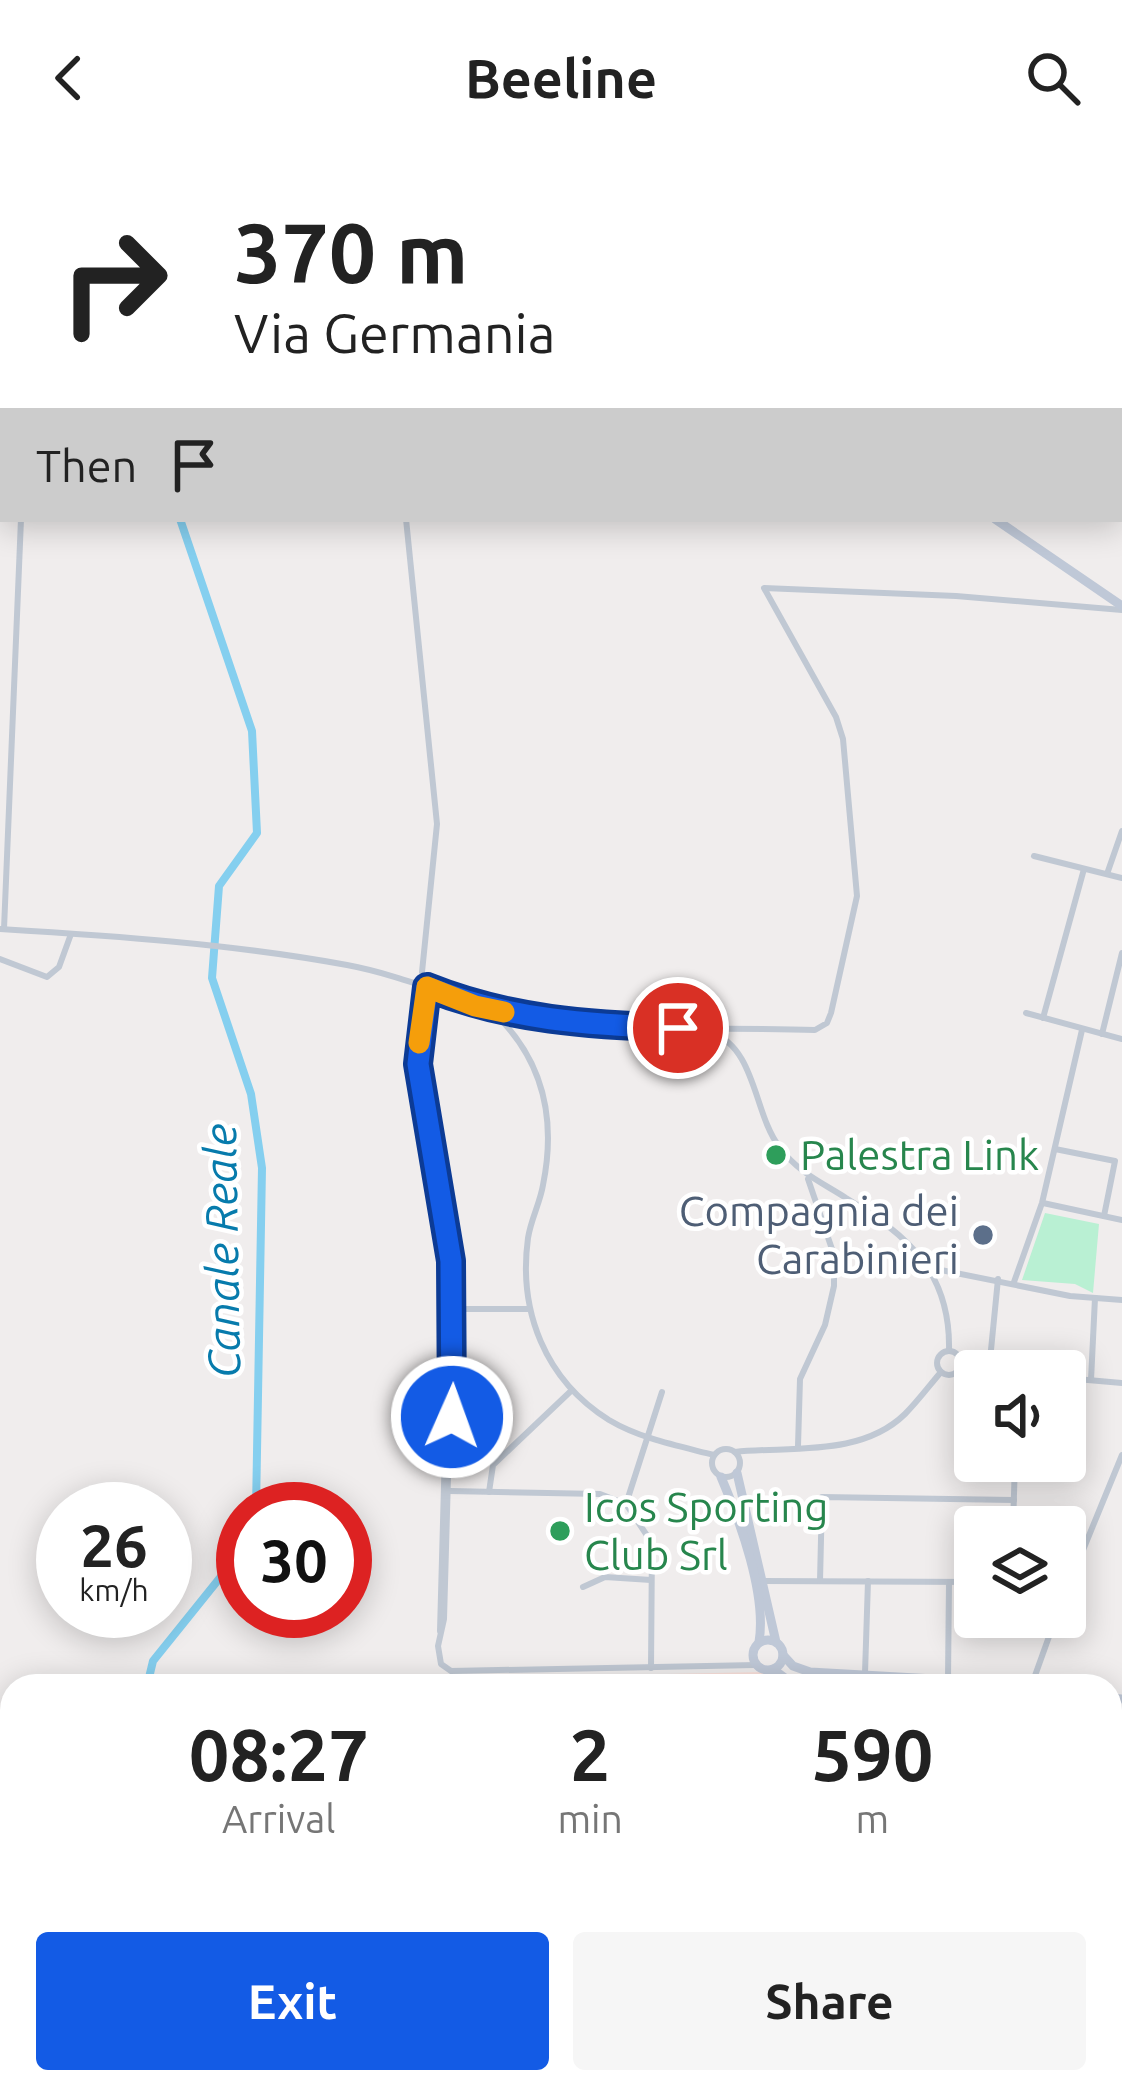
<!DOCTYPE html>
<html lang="en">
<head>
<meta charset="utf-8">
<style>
  :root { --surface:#fff; --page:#f6f6f6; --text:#222; --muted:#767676; --accent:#135be5 }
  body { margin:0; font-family:Ubuntu,sans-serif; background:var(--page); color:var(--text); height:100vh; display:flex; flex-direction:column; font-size:45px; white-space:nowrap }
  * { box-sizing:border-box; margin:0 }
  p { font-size:39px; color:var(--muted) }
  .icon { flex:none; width:66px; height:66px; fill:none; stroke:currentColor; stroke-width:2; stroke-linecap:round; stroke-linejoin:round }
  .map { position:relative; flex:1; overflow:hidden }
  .details { position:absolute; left:0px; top:1518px; width:1122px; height:420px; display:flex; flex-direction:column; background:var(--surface); border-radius:36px 36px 0 0; box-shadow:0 6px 30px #0003 }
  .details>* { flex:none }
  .banner { position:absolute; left:0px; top:0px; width:1122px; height:366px; box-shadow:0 6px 30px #0003; background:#fff; color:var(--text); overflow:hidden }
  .fabs { position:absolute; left:954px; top:1194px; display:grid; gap:24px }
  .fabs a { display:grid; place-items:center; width:132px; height:132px; border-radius:12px; background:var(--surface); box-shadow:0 6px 30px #0003; font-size:60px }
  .speed { position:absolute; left:36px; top:1326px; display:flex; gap:24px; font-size:60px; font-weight:700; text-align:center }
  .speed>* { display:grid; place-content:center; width:156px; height:156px; border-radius:50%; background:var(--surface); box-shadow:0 6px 30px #0003; line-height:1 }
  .speed small { font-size:30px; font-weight:400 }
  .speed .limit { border:18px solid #d22; background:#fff; color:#111 }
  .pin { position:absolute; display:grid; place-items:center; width:102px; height:102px; color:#fff; margin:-51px; border:6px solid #fff; border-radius:50%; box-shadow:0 3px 12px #0007 }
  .me { position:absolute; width:132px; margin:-66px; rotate:2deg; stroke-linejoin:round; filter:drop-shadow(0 0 9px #0008) }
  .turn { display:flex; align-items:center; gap:42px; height:252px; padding:0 36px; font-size:54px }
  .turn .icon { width:156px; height:156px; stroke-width:2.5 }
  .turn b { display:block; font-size:84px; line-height:102px }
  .then { display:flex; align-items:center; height:114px; padding:0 36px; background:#0003; gap:24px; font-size:45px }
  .eta { display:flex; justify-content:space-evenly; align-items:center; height:204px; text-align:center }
  .eta b { font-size:72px; font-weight:700; line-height:84px }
  .primary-button { display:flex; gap:24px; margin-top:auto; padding:24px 36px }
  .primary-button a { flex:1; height:138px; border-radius:12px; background:var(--accent); color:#fff; font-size:48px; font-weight:700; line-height:138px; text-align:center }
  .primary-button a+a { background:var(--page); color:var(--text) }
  header { display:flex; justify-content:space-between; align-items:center; height:156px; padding:0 36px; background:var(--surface); font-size:54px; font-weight:700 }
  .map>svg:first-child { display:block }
</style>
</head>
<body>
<header><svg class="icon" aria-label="back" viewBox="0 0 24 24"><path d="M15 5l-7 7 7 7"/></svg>Beeline<svg class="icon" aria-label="search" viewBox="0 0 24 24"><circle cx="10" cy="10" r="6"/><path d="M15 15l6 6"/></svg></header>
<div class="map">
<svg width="1122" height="1938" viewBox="0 0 1122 1938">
  <defs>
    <pattern id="cemetery-stones" width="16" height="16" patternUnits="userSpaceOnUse" patternTransform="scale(3)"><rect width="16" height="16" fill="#b9f0d3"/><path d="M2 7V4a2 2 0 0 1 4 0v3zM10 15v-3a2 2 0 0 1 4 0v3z" fill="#98c5ae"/></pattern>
  </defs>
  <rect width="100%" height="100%" fill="#f0eded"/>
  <polygon fill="#fbe1dc" points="763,1516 787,1530 575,1530 571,1520"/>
  <polygon fill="#b9f0d3" points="1045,1057 1099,1068 1093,1137 1075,1128 1022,1124"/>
  <polygon fill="url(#cemetery-stones)" points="396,0 884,0 883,3"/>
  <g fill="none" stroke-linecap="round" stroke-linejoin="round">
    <g stroke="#85cfef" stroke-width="8">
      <polyline points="72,0 73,3"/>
      <polyline points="180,363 252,575 257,677 219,730 212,822 251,938 262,1012 256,1353"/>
      <polyline points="147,1530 153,1505 227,1413 243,1383"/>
      <polyline points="326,1926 331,1938"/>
    </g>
    <g stroke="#c0c8d3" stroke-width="6">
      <polyline points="105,0 107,3"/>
      <polyline points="391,0 391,3"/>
      <polyline points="1041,0 1044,3"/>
      <polyline points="281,3 292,0"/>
      <polyline points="1119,273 1122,277"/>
      <polyline points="406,363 437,668 422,816 427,831 418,908 451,1105 453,1153 448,1185 440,1475"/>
      <polyline points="1034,700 1122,722"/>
      <polyline points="1107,718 1122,675"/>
      <path d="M0 773C115 780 233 788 347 809 416 822 479 855 549 865 637 876 727 871 815 874L827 867 831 857 857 740 843 583 836 561 764 432 956 440 1122 454"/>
      <polyline points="4,773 21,363"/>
      <polyline points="0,803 47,821 59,811 71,778"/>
      <path d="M490 853C542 900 557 960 543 1029 540 1047 531 1063 528 1082 518 1155 545 1224 609 1264 641 1283 679 1290 714 1299"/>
      <polyline points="1026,857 1122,883"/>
      <polyline points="1043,862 1084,713"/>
      <path d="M711 876C757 893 753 957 780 992 799 1017 821 1026 846 1042 909 1080 951 1117 949 1195"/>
      <polyline points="1102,878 1122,797"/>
      <polyline points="1055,993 1115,1005 1104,1060"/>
      <polyline points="1043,1047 1122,1064"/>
      <polyline points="931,1112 1070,1140 1122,1144"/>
      <polyline points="1014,1126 1042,1047 1082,874"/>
      <polyline points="453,1153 528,1153"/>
      <polyline points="452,1180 444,1463 438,1490 441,1508 451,1515 756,1509"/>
      <circle cx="949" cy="1207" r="12"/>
      <polyline points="960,1210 995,1215"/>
      <polyline points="989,1214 998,1123"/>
      <polyline points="1065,1222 1122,1227"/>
      <polyline points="1091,1224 1095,1142"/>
      <polyline points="798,1290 800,1223 825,1169 834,1130 834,1099 808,1023"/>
      <circle cx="726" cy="1307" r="14"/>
      <path d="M735 1296C791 1290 861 1301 905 1258 918 1245 929 1230 941 1216"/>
      <polyline points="450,1335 600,1338 626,1348 652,1387 651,1512"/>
      <polyline points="489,1336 493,1309 572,1234"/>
      <polyline points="626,1348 662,1236"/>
      <polyline points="1013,1371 1015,1305"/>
      <polyline points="764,1425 975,1426"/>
      <polyline points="820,1425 822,1341 1014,1344"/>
      <polyline points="583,1431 605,1421 651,1424"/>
      <polyline points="1065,1438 1122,1299"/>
      <polyline points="865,1517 868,1425"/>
      <polyline points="948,1523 949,1426"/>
      <polyline points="1032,1528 1056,1461"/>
      <polyline points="1110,1909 1122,1914"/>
      <polyline points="756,1926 760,1938"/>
      <polyline points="961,1926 964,1938"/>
      <polyline points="0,1929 3,1938"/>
      <polyline points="1025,1938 1037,1926"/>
    </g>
    <g stroke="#bfc8d7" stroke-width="9">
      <polyline points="0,73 3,73"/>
      <polyline points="995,363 1122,450"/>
      <polyline points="737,1317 776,1486"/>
      <path d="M721 1321C740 1365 767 1439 759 1486"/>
      <circle cx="768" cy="1499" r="15"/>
      <polyline points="783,1499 793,1510 810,1516 1056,1530"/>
      <polyline points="773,1513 789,1525 853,1530"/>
      <polyline points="1110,1542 1122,1543"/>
      <polyline points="1110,1658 1122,1654"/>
      <polyline points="379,1938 410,1926"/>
    </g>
  </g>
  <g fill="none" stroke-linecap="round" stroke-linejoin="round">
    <defs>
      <path id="route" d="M452 1261 451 1105 418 908 427 831C509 864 590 869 678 872"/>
    </defs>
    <use href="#route" stroke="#0c3b95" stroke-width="30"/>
    <use href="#route" stroke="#135be5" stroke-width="21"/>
    <polyline stroke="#f59e0b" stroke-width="21" points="419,887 427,831 475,850 504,856"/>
  </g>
  <g fill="#2e9e5b" stroke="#fff" stroke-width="4.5">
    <circle cx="776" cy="999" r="12"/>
    <circle cx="560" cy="1375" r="12"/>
  </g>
  <circle fill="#5c6f8a" stroke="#fff" stroke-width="4.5" cx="983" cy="1079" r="12"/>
  <g text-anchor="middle" stroke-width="9" stroke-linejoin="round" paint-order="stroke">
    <g font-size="42" fill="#27864d" stroke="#fff" text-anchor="start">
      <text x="800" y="1014">Palestra Link</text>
      <text x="584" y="1366">Icos Sporting<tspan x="584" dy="48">Club Srl</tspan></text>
    </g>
    <g font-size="42" fill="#4e5e75" stroke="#fff" text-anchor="end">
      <text x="959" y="1070">Compagnia dei<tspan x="959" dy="48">Carabinieri</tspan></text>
    </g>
    <g font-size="45" font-style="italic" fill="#077bac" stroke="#fff">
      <text transform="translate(222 1095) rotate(-91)" y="16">Canale Reale</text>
    </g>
  </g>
</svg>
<div class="fabs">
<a><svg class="icon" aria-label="sound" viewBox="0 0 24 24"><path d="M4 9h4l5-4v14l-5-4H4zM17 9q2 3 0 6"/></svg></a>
<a><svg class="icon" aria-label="layers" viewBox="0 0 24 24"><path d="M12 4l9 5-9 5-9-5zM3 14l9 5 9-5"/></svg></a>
</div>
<div class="speed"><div>26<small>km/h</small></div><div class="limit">30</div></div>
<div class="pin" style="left:678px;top:872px;background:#d93025"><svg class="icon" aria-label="arrive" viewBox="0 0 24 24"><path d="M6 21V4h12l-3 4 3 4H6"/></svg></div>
<svg class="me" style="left:452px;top:1261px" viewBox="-20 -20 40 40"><circle r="17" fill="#135be5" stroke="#fff" stroke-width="3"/><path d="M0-11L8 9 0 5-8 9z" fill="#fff"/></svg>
<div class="banner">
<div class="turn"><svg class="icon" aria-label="right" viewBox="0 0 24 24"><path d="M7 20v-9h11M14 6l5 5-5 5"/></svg><div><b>370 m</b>Via Germania</div></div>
<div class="then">Then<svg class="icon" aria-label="arrive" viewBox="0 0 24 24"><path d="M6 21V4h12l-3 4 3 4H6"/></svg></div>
</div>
<section class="details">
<div class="eta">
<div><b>08:27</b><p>Arrival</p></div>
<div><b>2</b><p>min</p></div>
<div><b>590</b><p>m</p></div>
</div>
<div class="primary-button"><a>Exit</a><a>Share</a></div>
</section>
</div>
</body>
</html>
